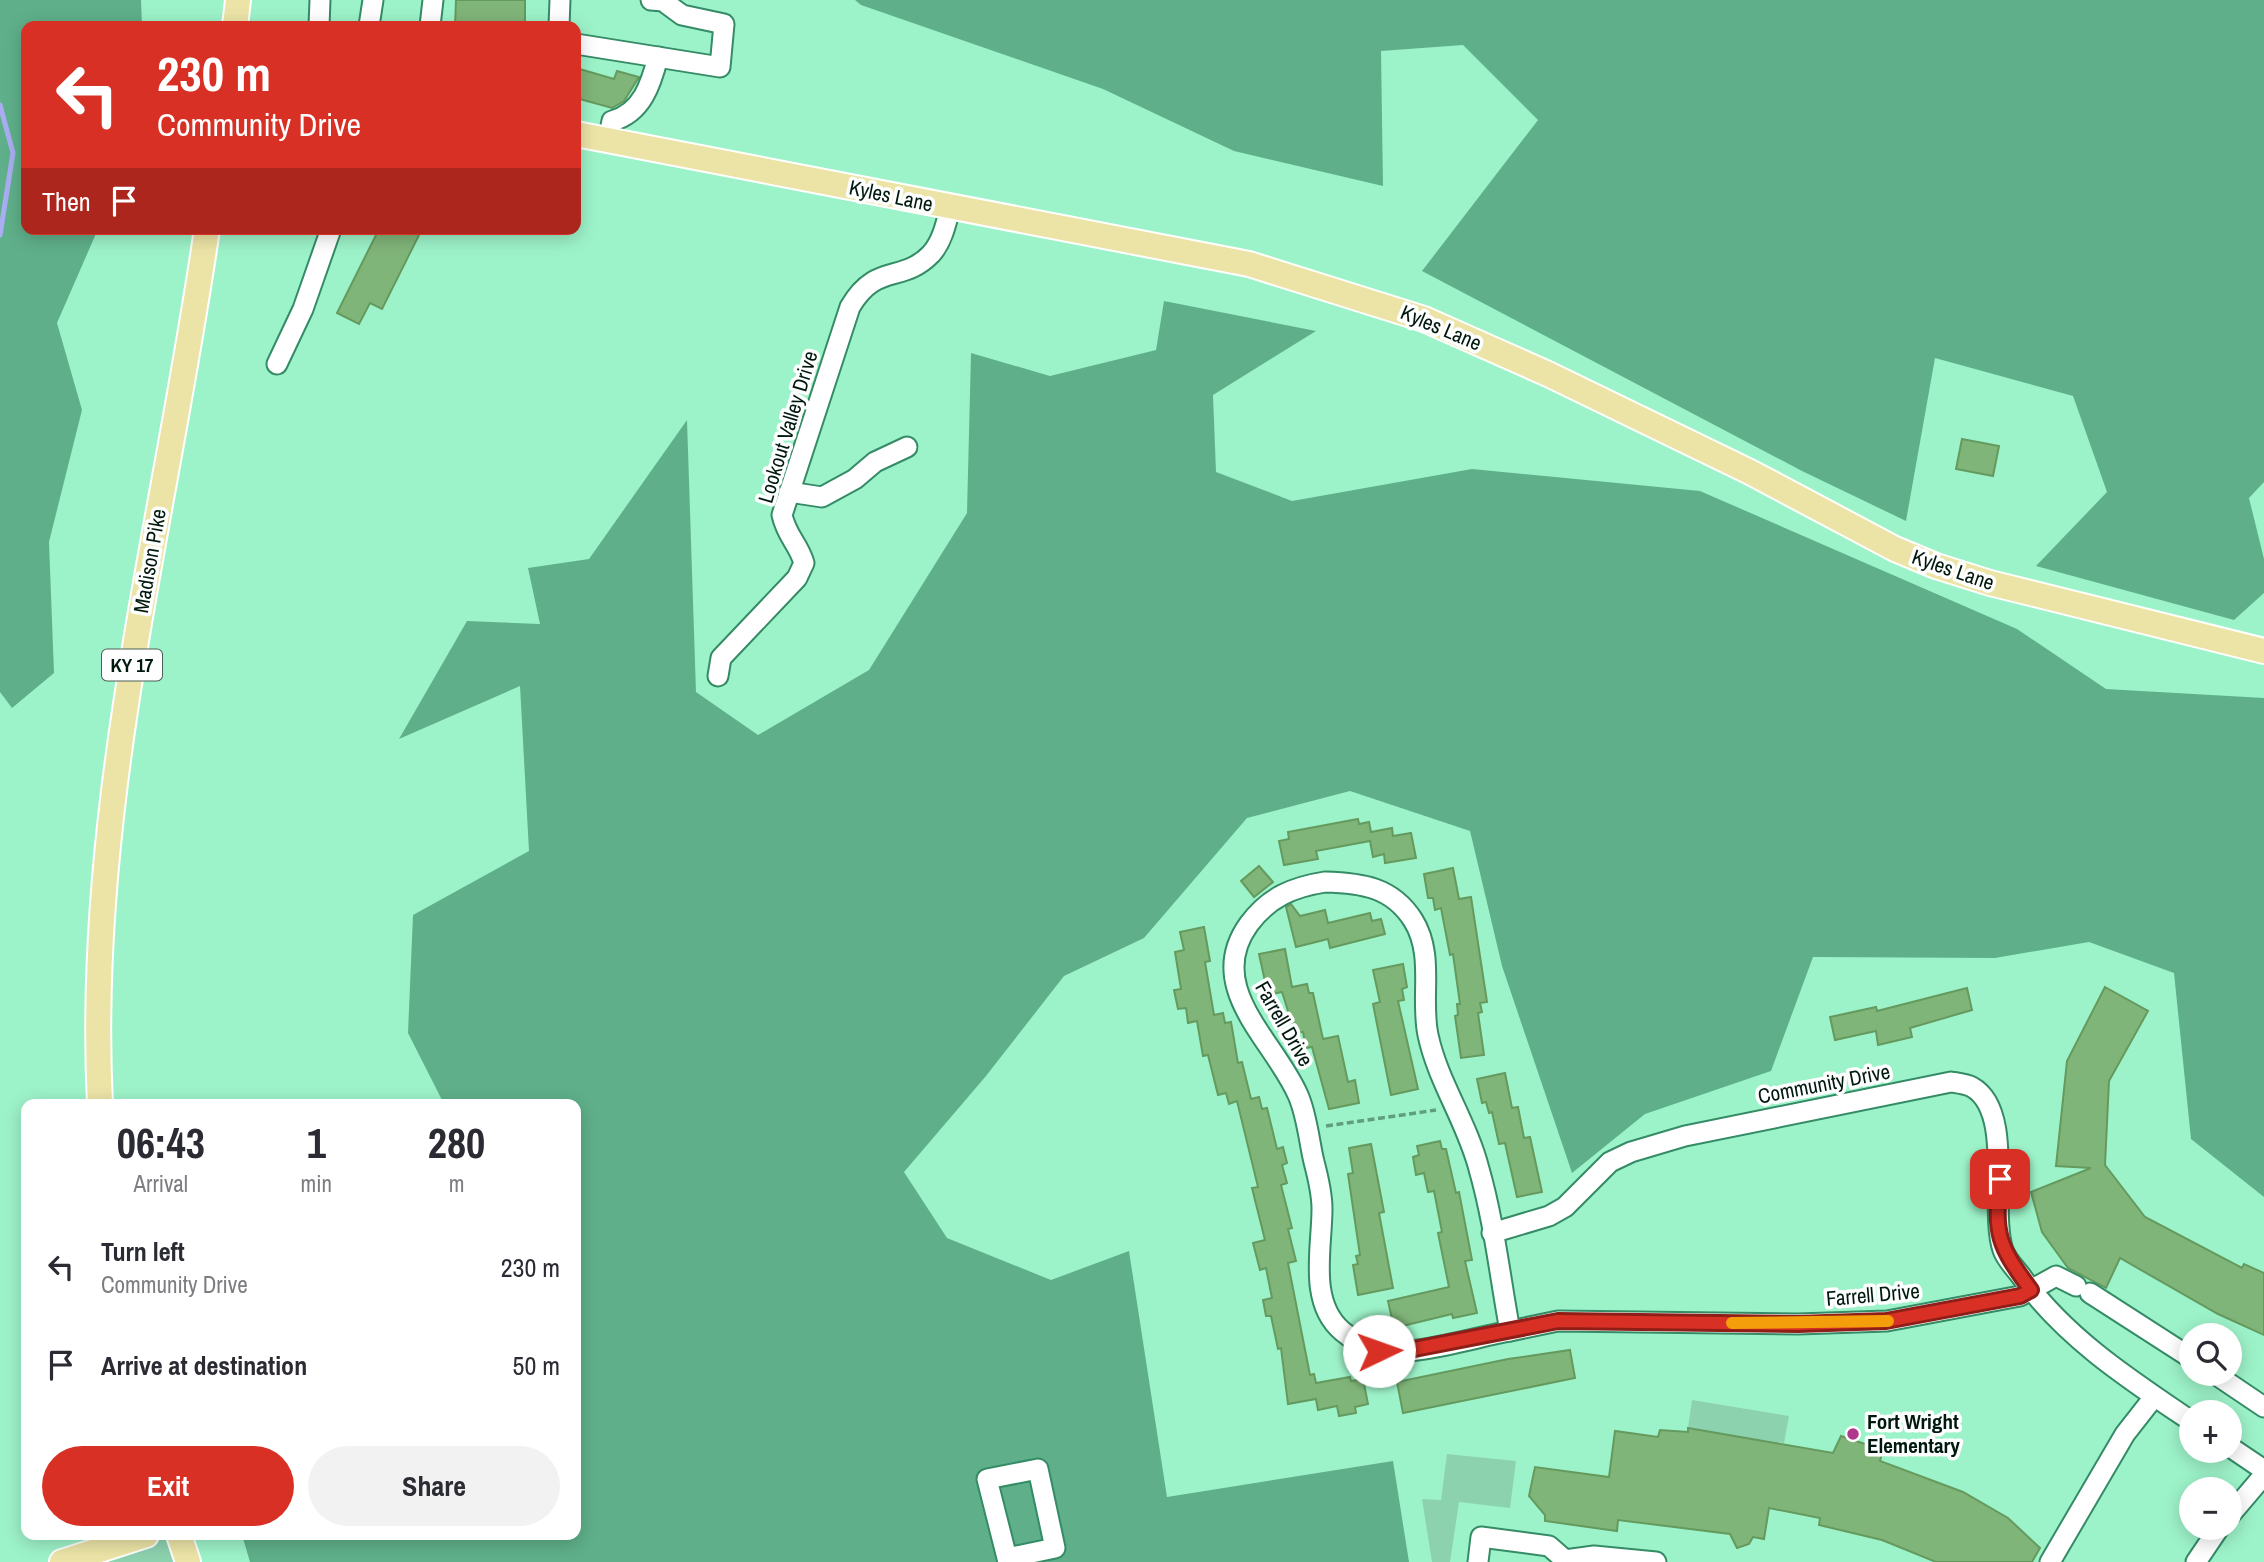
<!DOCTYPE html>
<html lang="en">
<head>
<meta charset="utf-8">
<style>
  :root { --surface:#fff; --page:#f2f2f3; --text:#2b2b33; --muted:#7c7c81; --accent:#d93025 }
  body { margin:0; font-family:"Archivo Narrow",sans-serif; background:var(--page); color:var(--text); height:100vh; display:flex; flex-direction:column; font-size:26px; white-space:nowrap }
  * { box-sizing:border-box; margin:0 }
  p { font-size:23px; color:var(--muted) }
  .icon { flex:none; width:38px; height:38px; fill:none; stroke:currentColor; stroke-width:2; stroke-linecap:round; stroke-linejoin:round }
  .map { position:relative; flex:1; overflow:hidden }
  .side { position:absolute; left:21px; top:1099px; width:560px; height:441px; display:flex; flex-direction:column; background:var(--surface); border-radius:14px; box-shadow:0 4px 18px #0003 }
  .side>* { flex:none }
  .hud { position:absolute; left:21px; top:21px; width:560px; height:214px; border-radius:14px; box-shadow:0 4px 18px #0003; background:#d93025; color:#fff; overflow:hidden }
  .buttons { position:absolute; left:2179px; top:1323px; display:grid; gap:14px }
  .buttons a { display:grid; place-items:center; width:63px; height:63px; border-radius:50%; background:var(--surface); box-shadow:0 4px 18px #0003; font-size:35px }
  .pin { position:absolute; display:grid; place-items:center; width:60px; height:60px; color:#fff; margin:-30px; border-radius:14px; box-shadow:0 4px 10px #0006 }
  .me { position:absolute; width:77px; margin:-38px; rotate:87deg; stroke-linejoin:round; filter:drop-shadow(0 0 5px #0008) }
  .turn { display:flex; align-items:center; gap:24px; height:147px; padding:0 21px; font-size:32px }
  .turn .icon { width:91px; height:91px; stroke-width:2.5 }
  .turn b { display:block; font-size:49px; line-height:60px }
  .then { display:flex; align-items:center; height:66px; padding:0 21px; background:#0003; gap:14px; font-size:26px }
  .eta { display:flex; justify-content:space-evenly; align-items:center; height:119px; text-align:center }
  .eta b { font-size:42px; font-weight:800; line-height:49px }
  .cta { display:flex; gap:14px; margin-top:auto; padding:14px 21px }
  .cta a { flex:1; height:80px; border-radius:42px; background:var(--accent); color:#fff; font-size:28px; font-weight:800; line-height:80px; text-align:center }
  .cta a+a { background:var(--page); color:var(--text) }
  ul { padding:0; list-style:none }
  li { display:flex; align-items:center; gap:21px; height:98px; padding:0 21px }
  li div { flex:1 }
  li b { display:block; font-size:26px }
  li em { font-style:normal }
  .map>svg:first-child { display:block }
</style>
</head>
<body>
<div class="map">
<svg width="2264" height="1562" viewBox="0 0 2264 1562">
  <rect width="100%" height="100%" fill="#9df3c9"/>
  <g fill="#8dd2af">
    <polygon points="1692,1400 1789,1416 1784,1443 1688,1428"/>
    <polygon points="1447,1454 1516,1461 1510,1508 1459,1502 1450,1562 1432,1562 1422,1499 1441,1500"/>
    <polygon points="146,1535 179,1535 188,1562 62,1562"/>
  </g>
  <g fill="#5fb08a">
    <polygon points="0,0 141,0 142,26 26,26 26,229 98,229 57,323 82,410 49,542 54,673 12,708 0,692"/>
    <polygon points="855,0 2264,0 2264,482 2249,498 2264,559 2264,593 2234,620 2036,566 2107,492 2073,396 1935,358 1906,521 1802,471 1422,271 1538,120 1463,45 1381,51 1383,186 1234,151 1103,89 861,5"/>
    <polygon points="1164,301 1316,331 1213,395 1216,472 1292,501 1472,469 1700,491 2017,629 2106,689 2264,698 2264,1197 2191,1139 2174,973 2089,942 1995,958 1813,957 1771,1071 1645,1114 1572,1173 1502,966 1470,831 1350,791 1247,818 1144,938 1064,976 986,1076 904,1172 947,1238 1051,1280 1129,1251 1167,1497 1393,1461 1409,1562 250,1562 242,1535 576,1535 576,1104 444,1104 408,1033 413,915 529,851 520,686 399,739 467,621 540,624 528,568 589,559 687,420 696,692 758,735 869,670 967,513 971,353 1050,376 1156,350"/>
  </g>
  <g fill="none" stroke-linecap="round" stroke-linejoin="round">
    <polyline stroke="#aaadf2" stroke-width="5" points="0,105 13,153 0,235"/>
  </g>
  <g fill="#80b579" stroke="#659a5f" stroke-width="2">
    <polygon points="456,0 525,0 525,26 455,26"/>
    <polygon points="576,68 614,79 617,71 639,77 624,101 612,108 576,98"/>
    <polygon points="379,229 422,229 382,309 370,303 359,324 337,313"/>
    <polygon points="1962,439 1999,446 1993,476 1956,469"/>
    <polygon points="1358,819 1359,824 1369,822 1371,832 1392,828 1393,836 1411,833 1416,858 1385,863 1384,854 1373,857 1370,841 1316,851 1318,859 1284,865 1279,841 1289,839 1288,832"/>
    <polygon points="1259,866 1273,882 1254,897 1241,881"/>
    <polygon points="1453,868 1459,899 1471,897 1487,1002 1480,1003 1482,1012 1478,1013 1484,1055 1461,1058 1455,1016 1458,1015 1457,1004 1460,1004 1453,954 1450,955 1441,908 1435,910 1433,898 1428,898 1424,874"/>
    <polygon points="1291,904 1300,916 1325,910 1328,923 1370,913 1372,921 1381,919 1385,934 1330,948 1328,939 1296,947 1286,907"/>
    <polygon points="1204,927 1210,961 1205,962 1214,1015 1223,1013 1225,1023 1231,1022 1238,1063 1242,1062 1251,1099 1259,1097 1262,1109 1267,1108 1277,1149 1283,1147 1287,1163 1282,1165 1287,1183 1281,1185 1292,1228 1288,1229 1296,1261 1288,1263 1310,1375 1314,1374 1316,1383 1350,1377 1351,1381 1363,1379 1368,1404 1355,1407 1356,1413 1339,1416 1337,1406 1318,1410 1316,1399 1288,1404 1281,1348 1278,1349 1271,1316 1266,1316 1263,1300 1272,1298 1266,1268 1260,1270 1253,1243 1265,1240 1252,1188 1258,1187 1237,1101 1229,1104 1226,1093 1218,1095 1208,1055 1203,1056 1197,1021 1188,1023 1186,1008 1178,1009 1174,990 1181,989 1175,952 1184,950 1180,932"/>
    <polygon points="1285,949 1292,987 1307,984 1309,993 1313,993 1323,1039 1338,1036 1348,1082 1355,1080 1359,1103 1329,1109 1312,1047 1306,1048 1303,1032 1295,1033 1282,992 1268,995 1259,954"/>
    <polygon points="1403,964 1407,987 1402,989 1404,1000 1398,1001 1418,1089 1391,1095 1373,1004 1380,1002 1373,970"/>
    <polygon points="2105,987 2148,1011 2109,1081 2105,1165 2145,1217 2242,1268 2244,1264 2264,1273 2264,1335 2218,1314 2120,1258 2106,1288 2068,1268 2042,1232 2031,1192 2091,1168 2056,1166 2067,1061"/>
    <polygon points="1967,988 1972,1010 1910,1028 1912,1037 1878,1045 1876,1031 1835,1040 1830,1017 1876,1007 1877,1011"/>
    <polygon points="1505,1073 1512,1108 1518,1107 1524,1138 1530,1137 1542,1192 1517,1197 1505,1143 1499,1144 1492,1112 1489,1113 1486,1102 1482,1103 1477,1079"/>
    <polygon points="1440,1141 1442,1149 1446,1149 1456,1193 1459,1192 1472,1260 1465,1261 1477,1313 1453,1318 1452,1314 1394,1328 1388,1301 1449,1287 1438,1233 1442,1232 1434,1191 1428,1192 1424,1173 1416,1175 1413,1157 1419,1155 1417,1146"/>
    <polygon points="1371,1144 1384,1212 1379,1213 1393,1288 1358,1295 1353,1265 1358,1264 1356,1256 1360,1255 1348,1174 1353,1173 1349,1148"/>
    <polygon points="1570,1350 1575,1378 1403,1413 1397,1382 1508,1359"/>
    <polygon points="1688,1428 1833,1453 1841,1436 1883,1450 1880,1461 1963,1492 2008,1518 2040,1548 2032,1562 1936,1562 1882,1540 1819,1525 1820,1518 1769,1508 1764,1539 1753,1537 1749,1544 1737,1548 1730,1534 1618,1520 1617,1531 1545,1521 1545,1515 1529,1496 1535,1467 1609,1477 1615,1431 1658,1437 1660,1430 1688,1432"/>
  </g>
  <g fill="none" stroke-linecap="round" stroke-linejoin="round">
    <defs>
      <g id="minor">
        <polyline points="319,26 320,0"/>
        <polyline points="369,26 373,0"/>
        <polyline points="430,26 433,0"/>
        <polyline points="559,26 560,0"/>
        <polyline points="576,44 720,67 724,24 682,15 663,1 651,0"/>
        <path d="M608 140 612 121C642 113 651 84 658 57"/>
        <polyline points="277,364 303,309 331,229"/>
        <polyline points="789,492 822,497 855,479 875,462 907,447"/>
        <path d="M718 676 721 658 797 578 804 563C798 543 787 537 782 515L850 307C876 262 902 284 931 254 942 242 946 224 950 208"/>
        <path d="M1325 882C1362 883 1392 887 1413 920 1435 955 1420 997 1428 1035 1438 1082 1467 1122 1479 1169 1494 1221 1500 1277 1510 1331 1476 1337 1411 1357 1379 1351 1366 1349 1352 1339 1342 1331 1308 1302 1322 1248 1322 1209 1322 1193 1318 1177 1314 1162 1309 1141 1307 1115 1298 1095 1274 1040 1203 987 1249 924 1269 897 1293 887 1325 882Z"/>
        <path d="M1492 1233 1549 1216 1565 1207 1610 1162 1631 1152 1685 1136 1951 1082C1957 1083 1966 1084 1972 1087 2015 1111 1989 1210 2003 1250 2006 1259 2015 1268 2021 1276 2064 1337 2130 1380 2191 1421"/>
        <polyline points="2090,1293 2191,1358"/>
        <polyline points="1510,1331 1558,1321 1798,1324 1887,1321 2020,1296 2056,1276 2076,1286"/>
        <polyline points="2215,1374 2264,1407"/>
        <polyline points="2230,1447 2264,1470"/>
        <polyline points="2230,1515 2264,1475"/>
        <polyline points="1007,1558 1055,1548 1038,1469 987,1479 1008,1562"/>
        <polyline points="1478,1562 1481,1537 1549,1546 1565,1560 1594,1556 1656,1562"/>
        <polyline points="2050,1562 2125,1434 2154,1397"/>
        <polyline points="2196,1562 2219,1528"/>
      </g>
      <g id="major">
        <polyline points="235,26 238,0"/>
        <polyline points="576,134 1249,264 1424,319 1548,374 1750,472 1895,549 1936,566 1990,583 2264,651"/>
        <path d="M100 1104C85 808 165 520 207 229"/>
        <polyline points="179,1535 188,1562"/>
        <polyline points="62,1562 146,1535"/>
      </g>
    </defs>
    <use href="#minor" stroke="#348b66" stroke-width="23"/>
    <use href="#major" stroke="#fff" stroke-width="28"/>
    <polyline stroke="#609e80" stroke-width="3.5" stroke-dasharray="7 3.5" stroke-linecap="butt" points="1326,1126 1436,1110"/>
    <use href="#minor" stroke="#fff" stroke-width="19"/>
    <use href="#major" stroke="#ece4a7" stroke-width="24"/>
  </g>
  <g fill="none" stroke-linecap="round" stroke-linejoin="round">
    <defs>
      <path id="route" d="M1379 1351 1399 1352 1558 1321 1798 1324 1886 1321 2020 1296 2031 1290C1998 1245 1994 1235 2000 1179"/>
    </defs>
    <use href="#route" stroke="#8d1f18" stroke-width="18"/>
    <use href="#route" stroke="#d93025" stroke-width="12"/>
    <polyline stroke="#f59e0b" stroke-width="12" points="1732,1323 1888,1321"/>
  </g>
  <circle fill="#b0388c" stroke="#fefefe" stroke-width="2.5" cx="1853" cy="1434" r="7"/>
  <g text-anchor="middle" stroke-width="7" stroke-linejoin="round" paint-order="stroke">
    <rect fill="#fefefe" stroke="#4c5e56" stroke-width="2" x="102" y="649.5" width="60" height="31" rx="5"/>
    <g font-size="19" font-weight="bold" fill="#00190e">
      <text x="132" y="672">KY 17</text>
    </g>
    <g font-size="21" fill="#00190e" stroke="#fefefe">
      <text transform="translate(891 196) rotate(12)" y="7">Kyles Lane</text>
      <text transform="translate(1441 328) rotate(23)" y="7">Kyles Lane</text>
      <text transform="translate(788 427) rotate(-73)" y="7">Lookout Valley Drive</text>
      <text transform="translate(150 561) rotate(-80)" y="7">Madison Pike</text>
      <text transform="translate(1953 570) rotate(19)" y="7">Kyles Lane</text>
      <text transform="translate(1284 1024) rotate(60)" y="7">Farrell Drive</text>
      <text transform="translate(1824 1084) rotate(-11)" y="7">Community Drive</text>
      <text transform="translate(1873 1295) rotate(-5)" y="7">Farrell Drive</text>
    </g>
    <g font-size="21" font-weight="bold" fill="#00190e" stroke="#fefefe" text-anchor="start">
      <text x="1867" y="1429">Fort Wright<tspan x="1867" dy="24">Elementary</tspan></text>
    </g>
  </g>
</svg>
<div class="buttons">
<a><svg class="icon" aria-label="search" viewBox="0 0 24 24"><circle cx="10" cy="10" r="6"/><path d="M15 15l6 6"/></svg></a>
<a>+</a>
<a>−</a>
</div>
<div class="pin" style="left:2000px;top:1179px;background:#d93025"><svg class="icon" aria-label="arrive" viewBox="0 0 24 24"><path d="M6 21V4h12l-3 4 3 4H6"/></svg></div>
<svg class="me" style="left:1379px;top:1351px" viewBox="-20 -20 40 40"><circle r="19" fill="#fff"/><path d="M0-13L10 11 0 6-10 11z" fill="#d93025"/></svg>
<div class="hud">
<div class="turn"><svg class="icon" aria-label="left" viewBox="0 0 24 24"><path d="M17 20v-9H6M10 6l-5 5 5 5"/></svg><div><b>230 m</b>Community Drive</div></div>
<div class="then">Then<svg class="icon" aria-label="arrive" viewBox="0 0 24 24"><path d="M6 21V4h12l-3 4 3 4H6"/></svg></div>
</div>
<section class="side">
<div class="eta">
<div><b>06:43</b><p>Arrival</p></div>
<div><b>1</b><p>min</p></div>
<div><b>280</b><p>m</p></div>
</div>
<ul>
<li><svg class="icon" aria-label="left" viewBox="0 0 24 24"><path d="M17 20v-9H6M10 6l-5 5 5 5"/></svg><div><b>Turn left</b><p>Community Drive</p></div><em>230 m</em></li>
<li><svg class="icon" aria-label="arrive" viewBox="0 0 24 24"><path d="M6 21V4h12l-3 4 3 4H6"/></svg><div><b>Arrive at destination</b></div><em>50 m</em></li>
</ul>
<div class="cta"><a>Exit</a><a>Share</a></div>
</section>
</div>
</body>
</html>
